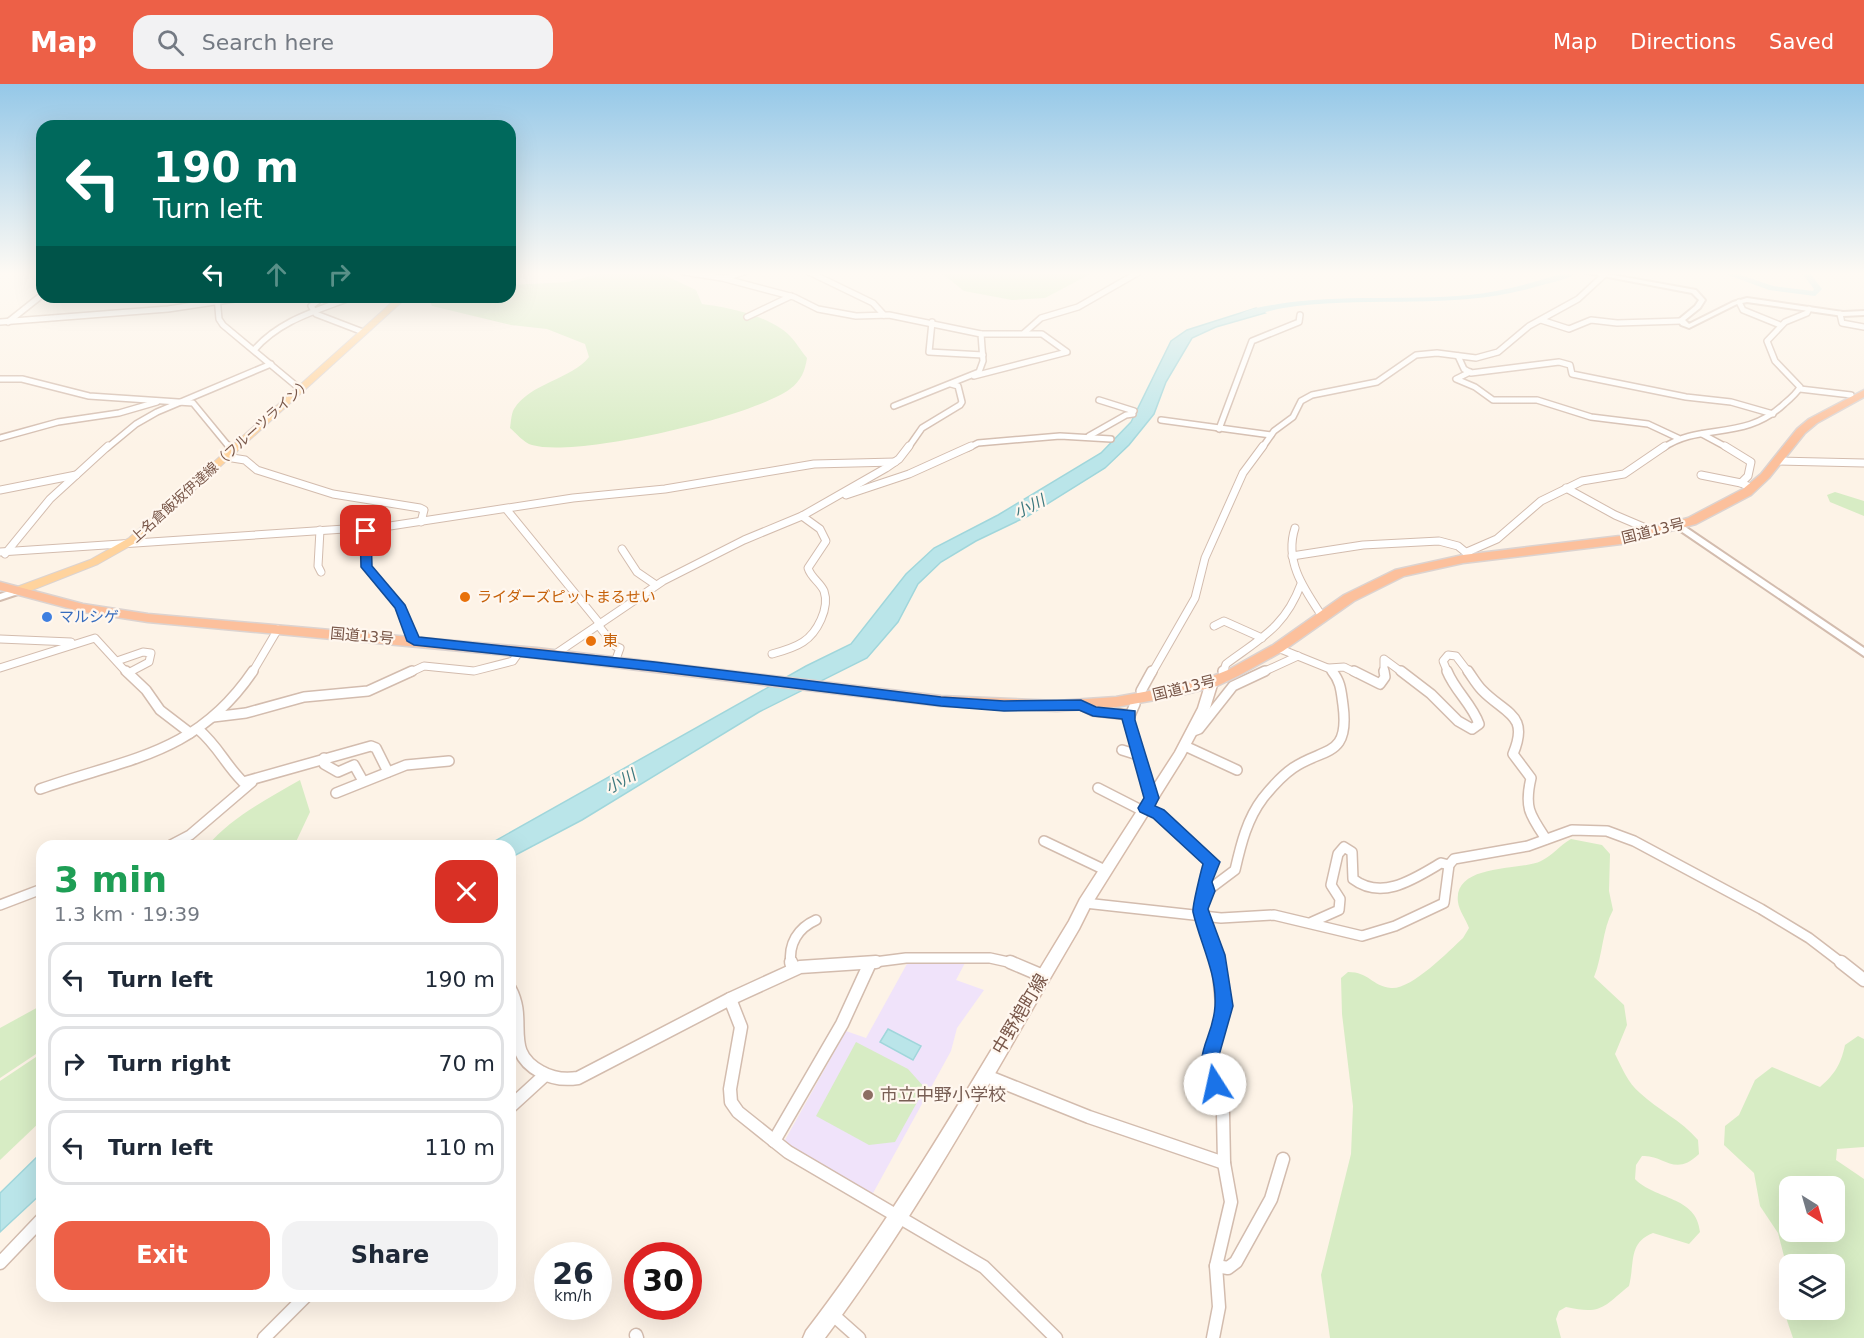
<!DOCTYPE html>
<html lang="en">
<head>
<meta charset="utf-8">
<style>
  :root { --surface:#fff; --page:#f2f2f3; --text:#1f2937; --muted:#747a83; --line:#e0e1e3; --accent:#ed6047 }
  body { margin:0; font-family:"DejaVu Sans","Noto Sans JP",sans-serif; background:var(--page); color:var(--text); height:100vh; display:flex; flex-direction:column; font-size:22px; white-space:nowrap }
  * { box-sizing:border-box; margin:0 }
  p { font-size:20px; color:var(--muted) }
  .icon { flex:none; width:33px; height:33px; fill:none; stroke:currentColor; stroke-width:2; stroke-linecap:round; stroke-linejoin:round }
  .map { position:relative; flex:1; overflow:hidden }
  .panel { position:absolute; left:36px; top:756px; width:480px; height:462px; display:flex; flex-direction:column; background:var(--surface); border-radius:18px; box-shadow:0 6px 24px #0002 }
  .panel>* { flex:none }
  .banner { position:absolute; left:36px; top:36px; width:480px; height:183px; border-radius:18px; box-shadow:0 6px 24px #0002; background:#00695c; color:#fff; overflow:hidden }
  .needle { width:39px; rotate:143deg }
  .buttons { position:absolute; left:1779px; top:1092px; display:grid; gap:12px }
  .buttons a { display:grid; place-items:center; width:66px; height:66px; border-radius:12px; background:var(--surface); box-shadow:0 6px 24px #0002; font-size:30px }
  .speed { position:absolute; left:534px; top:1158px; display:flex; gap:12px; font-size:30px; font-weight:700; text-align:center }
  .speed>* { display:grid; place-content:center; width:78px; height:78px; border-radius:50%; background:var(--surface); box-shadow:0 6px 24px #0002; line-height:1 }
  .speed small { font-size:15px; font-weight:400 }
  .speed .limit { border:9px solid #d22; background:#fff; color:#111 }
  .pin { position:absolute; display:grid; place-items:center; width:51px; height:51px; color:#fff; margin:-26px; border-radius:12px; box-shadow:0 3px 9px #0006 }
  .me { position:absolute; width:66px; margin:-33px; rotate:350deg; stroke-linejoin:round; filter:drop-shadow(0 0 4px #0008) }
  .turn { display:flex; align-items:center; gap:21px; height:126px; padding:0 18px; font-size:27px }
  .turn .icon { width:78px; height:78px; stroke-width:2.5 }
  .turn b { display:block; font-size:42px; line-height:51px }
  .lanes { display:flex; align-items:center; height:57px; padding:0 18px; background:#0003; justify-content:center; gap:30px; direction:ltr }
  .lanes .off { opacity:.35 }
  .round { display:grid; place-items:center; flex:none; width:63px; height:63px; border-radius:18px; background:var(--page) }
  .overview { display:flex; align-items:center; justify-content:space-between; height:102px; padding:0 18px }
  h1 { font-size:36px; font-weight:600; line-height:45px; color:#1e9e55 }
  .button { display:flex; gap:12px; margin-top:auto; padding:12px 18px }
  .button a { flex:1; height:69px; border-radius:18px; background:var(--accent); color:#fff; font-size:24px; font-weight:600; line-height:69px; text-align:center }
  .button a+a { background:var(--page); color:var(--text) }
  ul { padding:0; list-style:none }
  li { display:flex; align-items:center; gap:18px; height:75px; margin:0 12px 9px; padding:0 6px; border:3px solid var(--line); border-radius:18px }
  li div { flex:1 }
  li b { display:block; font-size:22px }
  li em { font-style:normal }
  header { display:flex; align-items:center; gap:36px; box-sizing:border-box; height:84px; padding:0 30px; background:var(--accent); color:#fff }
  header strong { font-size:28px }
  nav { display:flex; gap:33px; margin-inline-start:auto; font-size:21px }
  .search { width:420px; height:54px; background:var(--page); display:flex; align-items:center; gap:15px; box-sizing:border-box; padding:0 21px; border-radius:18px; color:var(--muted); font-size:22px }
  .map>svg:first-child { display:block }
</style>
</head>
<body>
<header>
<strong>Map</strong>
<div class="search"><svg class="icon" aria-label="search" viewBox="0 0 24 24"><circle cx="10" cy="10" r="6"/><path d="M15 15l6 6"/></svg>Search here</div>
<nav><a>Map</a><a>Directions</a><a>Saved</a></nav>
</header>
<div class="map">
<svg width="1864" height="1254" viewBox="0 0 1864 1254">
  <rect width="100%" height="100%" fill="#fdf3e7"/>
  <polygon fill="#f0e3fa" points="966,877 956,896 984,906 957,944 951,967 872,1111 795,1066 785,1056 846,947 866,954 908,878"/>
  <g fill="#d7ecc4" fill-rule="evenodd">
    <path d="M606 188H658L696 206 702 220C728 223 770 232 790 252 796 258 801 267 807 274 805 287 801 297 790 305 752 333 577 374 532 361 524 359 516 349 510 344 511 339 511 330 514 325 530 299 572 295 589 273L585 260 547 245 511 241 432 222 429 215 431 213H510V201L568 198Z"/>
    <polygon points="940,188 1094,188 1045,214 1012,216 964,207"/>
    <polygon points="1835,408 1864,417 1864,432 1830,418 1827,411"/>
    <path d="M300 696 310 728 294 762H207C232 733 267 715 300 696Z"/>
    <path d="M1571 755 1602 761 1610 770 1609 807 1613 826C1602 846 1603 871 1594 893L1624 921 1627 941 1615 970C1622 984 1628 999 1640 1009 1658 1026 1681 1036 1698 1056L1699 1070C1674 1094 1664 1070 1642 1072L1636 1081 1635 1095C1655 1116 1697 1112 1700 1148L1689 1160 1653 1149C1628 1159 1635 1178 1629 1202 1603 1223 1602 1231 1566 1223L1559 1227 1556 1235 1561 1254H1330L1321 1191 1351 1070 1353 1022 1342 930 1341 894 1348 888C1369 888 1372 902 1391 904 1411 906 1448 868 1463 854L1469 844C1466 835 1459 827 1458 818 1453 779 1521 787 1541 777 1552 772 1560 761 1571 755Z"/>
    <polygon points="42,921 42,966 0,994 0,944"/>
    <path d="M1858 952 1864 955V1063L1837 1065 1836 1076 1864 1095V1254H1793L1782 1222 1785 1176 1778 1149 1760 1122 1754 1089 1724 1061 1725 1042 1739 1031 1755 996 1772 983 1820 1003C1835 990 1841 980 1845 961ZM1790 1102H1834V1148H1790ZM1790 1180H1834V1226H1790Z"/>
    <polygon points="856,958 908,985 925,1004 895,1058 869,1061 816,1032"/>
    <polygon points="42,969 42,1036 0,1076 0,997"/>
  </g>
  <g fill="#bae5e9" stroke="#a0d6db" stroke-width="1.5">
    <polygon points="1256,224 1265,229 1216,243 1192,254 1166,298 1154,330 1129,361 1105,384 1028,432 976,457 941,478 918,500 898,538 867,574 759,628 582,736 510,774 510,762 486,762 806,582 851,560 906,490 934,464 998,431 1101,369 1131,338 1171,257 1187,246"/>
    <polygon points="888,945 921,962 913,976 880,958"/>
    <polygon points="42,1068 42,1109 0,1148 0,1109"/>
  </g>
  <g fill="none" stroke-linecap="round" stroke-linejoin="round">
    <g fill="#bae5e9" fill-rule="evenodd">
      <path d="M1567 188H1579C1567 196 1549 199 1535 203 1454 226 1379 212 1297 222 1279 224 1261 229 1243 234L1239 231C1249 224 1266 222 1278 220 1341 210 1406 217 1469 211 1503 208 1535 198 1567 188Z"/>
      <polygon points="1720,188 1732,188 1773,202 1813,207 1814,205 1801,188 1809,188 1822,205 1815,212 1769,206"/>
    </g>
    <defs>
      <g id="minor-far3">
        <polyline points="684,188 722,194 794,213 818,225 856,232 889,231 981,250 983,277 979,288 894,322"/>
        <polyline points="809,188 873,219 884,231"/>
        <polyline points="725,194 744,188"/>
        <polyline points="217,213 219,235 223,241 300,305"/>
        <polyline points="317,213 318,217 311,222 316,230 363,248"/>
        <polyline points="1739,218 1743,226 1780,241"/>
        <polyline points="1840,230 1842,239 1864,243"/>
        <polyline points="747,233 791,212"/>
        <polyline points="1541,236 1569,245 1591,236 1617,239 1681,237"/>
        <polyline points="0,238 168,225 248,213"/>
        <polyline points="8,238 42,211"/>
        <polyline points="932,238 929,268 983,271"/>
        <polyline points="1024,249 1041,234 1078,223 1139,188"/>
        <path d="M254 266C280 236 316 227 352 213"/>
        <polyline points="1458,272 1464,285 1471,289 1559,278 1570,281 1572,290 1686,313 1731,318 1773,330"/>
        <polyline points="1470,288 1456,295 1475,303 1493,316 1537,316 1591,333 1648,340 1678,354"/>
        <polyline points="974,292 1067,268 1042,250 981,250"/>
        <polyline points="0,295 22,295 89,312 193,319 230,364"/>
        <polyline points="1800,305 1851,311"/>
        <polyline points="1099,316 1134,327"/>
        <polyline points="1161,336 1271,351"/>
        <polyline points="1219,345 1252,257 1299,238 1300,231"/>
        <polyline points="1702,350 1728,364"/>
        <polyline points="1089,352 1126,331 1133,330"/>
        <polyline points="0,354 58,338 119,329 157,318"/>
        <polyline points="107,364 136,340 157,328 271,280"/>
        <polyline points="908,364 922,344 960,321 962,318 958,302 951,300"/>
        <polyline points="968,364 978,359 1060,352 1111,355"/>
        <polyline points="1262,364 1274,347 1293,333 1301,317 1312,311 1377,298 1416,271 1437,269 1476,274 1498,268 1529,242 1578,215 1604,191"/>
        <path d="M1663 364C1700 338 1744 358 1784 320 1790 315 1797 309 1800 303L1775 277 1767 257 1785 238 1807 229 1809 225"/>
      </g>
      <g id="minor-far2">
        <polyline points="229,362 233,367"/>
        <polyline points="1725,362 1751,378 1748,392 1741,399 1752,404"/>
        <polyline points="226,373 245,376 257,386 333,410 420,424 424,426 421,438"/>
        <polyline points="1778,377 1864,379"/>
        <polyline points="1701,391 1741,399"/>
        <polyline points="1566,404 1615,431 1655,448"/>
        <polyline points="0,406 76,391"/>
        <polyline points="846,411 909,390 971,362"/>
        <polyline points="507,426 600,540"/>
        <polyline points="367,443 366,483 401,523 414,557"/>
        <path d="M1295 444C1284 477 1304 505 1322 532"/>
        <polyline points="320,446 318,482 321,488"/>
        <polyline points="622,465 637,488 656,501"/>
        <polyline points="0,468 390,442 573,414 665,405 814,380 895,378"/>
        <polyline points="1467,468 1497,455 1541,417 1582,397 1624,390 1665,362"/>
        <polyline points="5,470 50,415 108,362"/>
        <polyline points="1292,472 1363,461 1439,457 1458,462 1469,471"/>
        <polyline points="598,541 615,562 620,564 615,578"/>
        <polyline points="1214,542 1224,537 1262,554"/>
        <polyline points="0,555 71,558"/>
        <polyline points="1278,564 1330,585 1333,589"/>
        <path d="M772 570C783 567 794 564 803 558 817 549 830 524 824 507 820 498 811 494 808 484L826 457 820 445 802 432"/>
        <polyline points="554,571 663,497 744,456 802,432 886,384 899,375 909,362"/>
        <polyline points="117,577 143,568 151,569 149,578 130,588"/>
        <polyline points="0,584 95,554 127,589"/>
        <polyline points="1329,584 1344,583 1356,589"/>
        <polyline points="252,589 278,545"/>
        <polyline points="409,589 424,582 474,587 513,577 520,567"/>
        <polyline points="1152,589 1195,514 1205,474 1243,389 1263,362"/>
        <path d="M1223 589 1226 580C1261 554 1285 543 1301 500"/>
        <polyline points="1261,589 1298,572"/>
        <polyline points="1384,589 1384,575 1403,589"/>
        <polyline points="1448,589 1443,577 1448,571 1456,572 1469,589"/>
      </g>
      <g id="minor-far1">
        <polyline points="126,587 146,606 160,626 190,649"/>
        <polyline points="1223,587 1225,593"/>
        <polyline points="1354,587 1380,600 1385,593 1384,587"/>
        <path d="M1401 587 1431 610 1458 637 1472 645 1479 640C1472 620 1455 607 1447 587"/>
        <path d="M1468 587C1473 594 1477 601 1482 606 1505 630 1530 630 1513 670L1531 694C1524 724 1530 731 1546 755"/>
        <polyline points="1141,607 1152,587"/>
        <polyline points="1135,620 1128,636 1152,714"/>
        <polyline points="1081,621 1093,627 1130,631"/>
        <polyline points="213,633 246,629 304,613 368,607 412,587"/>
        <path d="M198 645C219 663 224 679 243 698L371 662 376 664 388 688"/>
        <polyline points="1191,648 1199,645 1233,602 1265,587"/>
        <polyline points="1185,662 1237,686"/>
        <polyline points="1122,666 1138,671"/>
        <polyline points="324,674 324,680 338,688 354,681 363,697"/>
        <polyline points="1098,704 1143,727"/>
        <path d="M40 705C128 674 196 671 253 587"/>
        <polyline points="336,709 406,681 449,677"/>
        <polyline points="1146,724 1158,730 1212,778 1204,798 1207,807"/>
        <polyline points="1044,757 1105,786"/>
        <polyline points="169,762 190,751 252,698"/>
        <polyline points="1085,819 1221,834 1274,831 1362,852 1395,842 1444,819 1449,781 1454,775 1528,762 1572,746 1607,747 1634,757 1761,825 1809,854 1843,880"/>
        <polyline points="0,821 42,805"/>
        <path d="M1312 838 1339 826 1340 815 1331 801 1338 770 1344 763 1352 768 1353 795C1382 817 1414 795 1441 779L1449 781"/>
        <path d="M791 880C788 860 798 844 816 836"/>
        <polyline points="859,880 906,874 990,874 1017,880"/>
        <path d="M1218 880 1200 825 1207 807 1235 786C1241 760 1247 735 1263 714 1271 704 1283 691 1293 684 1324 663 1350 674 1343 621 1341 607 1341 598 1332 587"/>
      </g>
      <g id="minor">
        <polyline points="791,878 793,885"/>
        <polyline points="1010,878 1043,892"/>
        <polyline points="1841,878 1864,896"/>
        <path d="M510 905C528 938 502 967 541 988 553 995 565 996 578 994L730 915 800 883 876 878"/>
        <polyline points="730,915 741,943 730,1005 731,1018 738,1028 788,1068 984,1183 1056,1254"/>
        <polyline points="984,991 1089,1033 1224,1079"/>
        <polyline points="510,1023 545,991"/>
        <polyline points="774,1057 842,940 870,879"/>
        <polyline points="0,1179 42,1135"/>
        <polyline points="1216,1182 1228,1184 1236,1178 1271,1115 1283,1075"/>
        <polyline points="832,1230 859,1254"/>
        <polyline points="636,1251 637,1254"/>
        <polyline points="264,1254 306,1212"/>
        <polyline points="1213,1254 1219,1223 1216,1182 1231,1118 1224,1079 1223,1029 1209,975 1223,931 1218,878"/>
      </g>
      <g id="tertiary">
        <polygon points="1582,188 1596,188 1696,206 1705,216 1700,224 1685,236 1689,240 1733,218 1747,214 1843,228 1864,227 1864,231 1843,232 1747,218 1737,220 1689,244 1681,241 1678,236 1695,222 1699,216 1692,209"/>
        <polygon points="1678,438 1864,564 1864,572 1675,443 1675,439"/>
        <polygon points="18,504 23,507 21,509 0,516 0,510"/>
      </g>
      <path id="secondary" d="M1212 594 1218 598 1210 624 1184 673 1090 823 1079 845C997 984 922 1125 825 1254H803L806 1247C905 1118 984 976 1069 837L1080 815 1175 668 1198 624 1206 598Z"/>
      <polygon id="primary" points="398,213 407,213 137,458 98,480 22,510 14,510 12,507 14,504 90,476 129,454"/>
      <polygon id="trunk" points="1864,306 1864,313 1817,339 1805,349 1769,394 1751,411 1696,440 1621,460 1463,479 1404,492 1354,517 1283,567 1238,592 1217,602 1177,612 1116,623 1057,627 941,622 537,574 148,538 83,528 0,506 0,498 83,520 148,530 537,564 941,612 1057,617 1116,613 1177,602 1208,594 1228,586 1273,561 1344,511 1395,486 1463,471 1620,452 1688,434 1743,405 1761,390 1797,345 1809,335"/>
    </defs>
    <use href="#minor-far3" stroke="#d3bcae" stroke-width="8"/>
    <use href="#minor-far2" stroke="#d3bcae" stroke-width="9"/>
    <use href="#minor-far1" stroke="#d3bcae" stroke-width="12"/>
    <use href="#minor" stroke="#d3bcae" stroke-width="15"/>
    <use href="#tertiary" stroke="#d3bcae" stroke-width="4"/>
    <use href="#secondary" stroke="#d6bbab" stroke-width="3"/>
    <use href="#primary" stroke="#dcd3d0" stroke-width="2"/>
    <use href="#trunk" stroke="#dcd3d0" stroke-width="3"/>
    <use href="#minor-far3" stroke="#fff" stroke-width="5"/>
    <use href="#minor-far2" stroke="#fff" stroke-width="7"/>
    <use href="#minor-far1" stroke="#fff" stroke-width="9"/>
    <use href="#minor" stroke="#fff" stroke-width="12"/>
    <use href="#tertiary" fill="#fff" fill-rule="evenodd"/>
    <use href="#secondary" fill="#fff" fill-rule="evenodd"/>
    <use href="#primary" fill="#ffd39d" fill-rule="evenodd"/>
    <use href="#trunk" fill="#fcc09c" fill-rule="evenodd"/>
  </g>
  <linearGradient id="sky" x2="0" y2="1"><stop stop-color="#95c8e8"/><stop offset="0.52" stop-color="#fefaf4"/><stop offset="1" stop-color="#fefaf4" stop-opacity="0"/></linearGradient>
  <rect width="1864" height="364" fill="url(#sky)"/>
  <path fill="#1a73e8" stroke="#114b97" stroke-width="1.5" d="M366 444 371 447 372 482 405 521 419 553 655 578 941 613 1004 617 1081 616 1096 623 1135 627V636L1159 714 1155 722 1164 726 1220 778 1212 798 1215 807 1208 825 1225 871 1233 922 1218 975 1224 1000 1221 1006 1215 1009 1208 1006C1191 967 1213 957 1215 922 1217 889 1200 859 1193 828 1192 823 1201 787 1203 780L1153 734 1140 728 1138 724 1144 714 1122 635 1093 632 1079 626 1004 627 941 622 655 587 414 561 407 557 395 524 361 483 360 447Z"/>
  <g fill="#e8710a" stroke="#fff7ef" stroke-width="2">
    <circle cx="465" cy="513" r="6"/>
    <circle cx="591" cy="557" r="6"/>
  </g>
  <circle fill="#3f7fe0" stroke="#fff7ef" stroke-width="2" cx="47" cy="533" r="6"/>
  <circle fill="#8d6e63" stroke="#fff7ef" stroke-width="2" cx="868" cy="1011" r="6"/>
  <g text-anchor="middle" stroke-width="4.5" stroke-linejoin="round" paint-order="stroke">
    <g font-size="14" fill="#795749" stroke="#fff7ef">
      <text transform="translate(221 376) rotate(-42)" y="5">上名倉飯坂伊達線（フルーツライン）</text>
    </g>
    <g font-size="15" fill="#795749" stroke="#fff7ef">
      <text transform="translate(1653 447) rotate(-14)" y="5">国道13号</text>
      <text transform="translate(362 552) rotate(5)" y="5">国道13号</text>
      <text transform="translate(1184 604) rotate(-14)" y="5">国道13号</text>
    </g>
    <g font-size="15" fill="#c56008" stroke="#fff7ef" text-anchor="start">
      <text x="477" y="518">ライダーズピットまるせい</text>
      <text x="603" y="562">東</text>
    </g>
    <g font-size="15" fill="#366cbe" stroke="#fff7ef" text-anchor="start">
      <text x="59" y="538">マルシゲ</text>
    </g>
    <g font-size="16" font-style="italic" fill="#3c787e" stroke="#fff7ef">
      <text transform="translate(1029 422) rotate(-26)" y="6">小川</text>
      <text transform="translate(620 697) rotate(-29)" y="6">小川</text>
    </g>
    <g font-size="18" fill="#795749" stroke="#fff7ef">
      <text transform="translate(1020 930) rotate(-59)" y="6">中野梍町線</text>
    </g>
    <g font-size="18" fill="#785e54" stroke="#fff7ef" text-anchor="start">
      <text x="880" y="1017">市立中野小学校</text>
    </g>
  </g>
</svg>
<div class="buttons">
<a><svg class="needle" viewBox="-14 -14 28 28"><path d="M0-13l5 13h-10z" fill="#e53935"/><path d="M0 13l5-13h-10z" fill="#747a83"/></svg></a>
<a><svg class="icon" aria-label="layers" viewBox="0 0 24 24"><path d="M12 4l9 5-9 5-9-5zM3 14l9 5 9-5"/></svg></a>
</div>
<div class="speed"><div>26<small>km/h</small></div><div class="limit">30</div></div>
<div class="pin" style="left:366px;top:447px;background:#d93025"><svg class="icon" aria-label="arrive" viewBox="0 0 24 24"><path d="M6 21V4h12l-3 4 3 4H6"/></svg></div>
<svg class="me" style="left:1215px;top:1000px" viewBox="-20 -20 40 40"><circle r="19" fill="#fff"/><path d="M0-13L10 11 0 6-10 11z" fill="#1a73e8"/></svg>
<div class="banner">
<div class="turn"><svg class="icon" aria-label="left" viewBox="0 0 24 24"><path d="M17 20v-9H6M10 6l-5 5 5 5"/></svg><div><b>190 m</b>Turn left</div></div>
<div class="lanes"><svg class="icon" aria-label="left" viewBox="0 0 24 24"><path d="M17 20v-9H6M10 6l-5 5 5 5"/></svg><svg class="icon off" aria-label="ahead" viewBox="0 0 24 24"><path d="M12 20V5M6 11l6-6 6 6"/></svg><svg class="icon off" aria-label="right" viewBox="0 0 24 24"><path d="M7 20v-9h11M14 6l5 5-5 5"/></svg></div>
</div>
<section class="panel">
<div class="overview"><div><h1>3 min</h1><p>1.3 km · 19:39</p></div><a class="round" style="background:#d93025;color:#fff"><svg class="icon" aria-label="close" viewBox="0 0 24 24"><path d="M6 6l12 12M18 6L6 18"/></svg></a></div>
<ul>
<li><svg class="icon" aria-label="left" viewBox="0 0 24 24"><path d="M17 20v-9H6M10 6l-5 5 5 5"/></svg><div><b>Turn left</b></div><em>190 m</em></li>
<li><svg class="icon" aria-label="right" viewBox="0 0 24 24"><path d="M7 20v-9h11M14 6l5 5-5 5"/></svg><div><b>Turn right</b></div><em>70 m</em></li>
<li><svg class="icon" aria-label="left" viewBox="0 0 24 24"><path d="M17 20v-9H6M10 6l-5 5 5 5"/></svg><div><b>Turn left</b></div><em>110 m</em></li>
</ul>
<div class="button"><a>Exit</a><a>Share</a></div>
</section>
</div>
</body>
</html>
